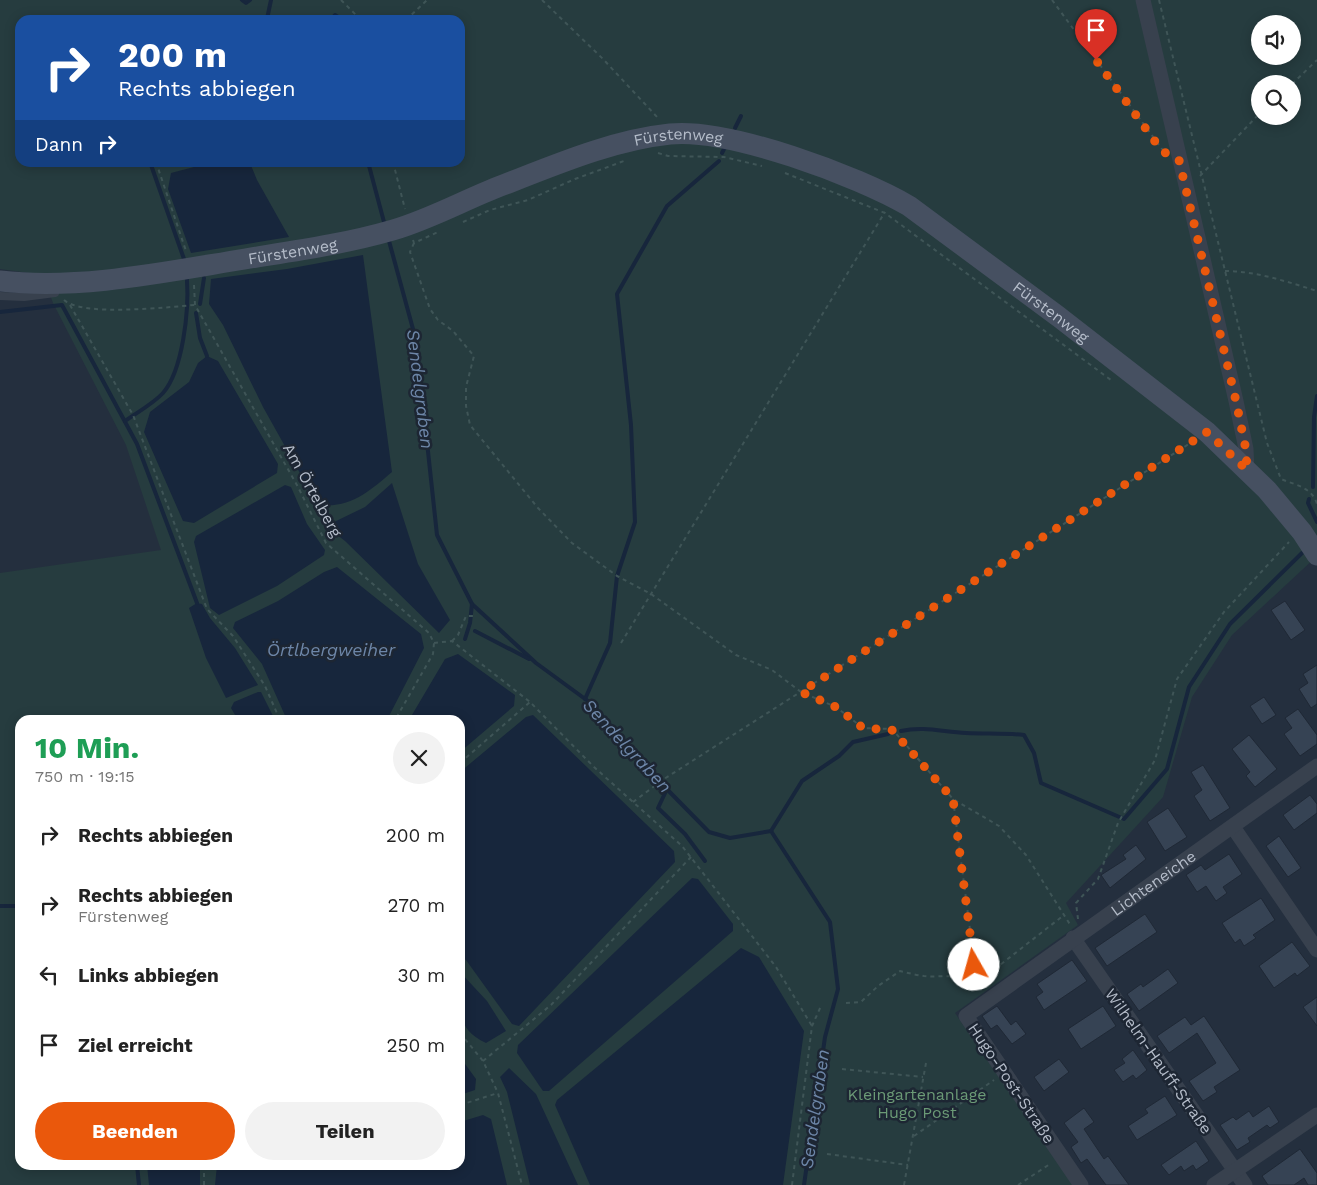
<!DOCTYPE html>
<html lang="de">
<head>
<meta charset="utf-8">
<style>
  :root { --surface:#fff; --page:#f2f2f2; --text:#222; --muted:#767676; --accent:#ea580c }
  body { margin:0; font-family:"Work Sans",sans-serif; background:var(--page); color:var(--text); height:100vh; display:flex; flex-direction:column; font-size:19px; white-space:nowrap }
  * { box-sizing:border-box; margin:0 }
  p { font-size:16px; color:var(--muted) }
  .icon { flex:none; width:28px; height:28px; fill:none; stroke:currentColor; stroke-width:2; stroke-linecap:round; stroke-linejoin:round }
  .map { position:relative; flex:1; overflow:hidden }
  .drawer { position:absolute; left:15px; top:715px; width:450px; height:455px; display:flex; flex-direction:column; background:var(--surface); border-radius:15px; box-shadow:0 2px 12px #0003 }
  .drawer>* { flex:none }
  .hud { position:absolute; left:15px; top:15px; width:450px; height:152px; border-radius:15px; box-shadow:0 2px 12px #0003; background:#1a4fa0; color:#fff; overflow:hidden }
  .fabs { position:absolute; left:1251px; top:15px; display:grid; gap:10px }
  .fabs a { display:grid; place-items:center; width:50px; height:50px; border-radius:50%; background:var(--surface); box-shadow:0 2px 12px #0003; font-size:25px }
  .pin { position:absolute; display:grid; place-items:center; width:42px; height:42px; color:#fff; margin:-51px -21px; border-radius:50% 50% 50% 0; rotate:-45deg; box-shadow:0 0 5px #0007 }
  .pin .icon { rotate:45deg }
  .me { position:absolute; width:55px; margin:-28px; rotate:353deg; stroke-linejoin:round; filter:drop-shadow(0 0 4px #0008) }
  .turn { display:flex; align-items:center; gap:18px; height:105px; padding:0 20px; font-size:22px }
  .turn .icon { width:65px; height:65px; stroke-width:2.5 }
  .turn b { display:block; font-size:35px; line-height:42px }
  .then { display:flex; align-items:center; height:48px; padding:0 20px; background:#0003; gap:10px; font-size:19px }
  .round { display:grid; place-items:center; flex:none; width:52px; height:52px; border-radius:26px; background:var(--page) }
  .head { display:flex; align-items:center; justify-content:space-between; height:85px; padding:0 20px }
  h1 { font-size:30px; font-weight:700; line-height:38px; color:#1e9e55 }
  .primary-button { display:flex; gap:10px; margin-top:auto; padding:10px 20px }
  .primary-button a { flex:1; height:58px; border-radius:30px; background:var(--accent); color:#fff; font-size:20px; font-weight:700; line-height:58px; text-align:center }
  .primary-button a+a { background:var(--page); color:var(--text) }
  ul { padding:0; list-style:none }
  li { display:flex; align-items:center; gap:15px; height:70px; padding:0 20px }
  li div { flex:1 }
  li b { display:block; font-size:19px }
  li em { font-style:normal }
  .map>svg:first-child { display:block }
</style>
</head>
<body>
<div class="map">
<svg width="1317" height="1185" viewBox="0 0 1317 1185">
  <rect width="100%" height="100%" fill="#242f3e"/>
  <path fill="#263c3f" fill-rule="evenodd" d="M0 0H1317V556L1232 635 1192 697 1163 797 1066 903 1078 925 955 1013 1073 1185H0V573L161 550 126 445 53 303 43 275 0 269ZM20 20H460V162H20ZM1260 24H1292V56H1260ZM1260 84H1292V116H1260ZM20 720H460V1165H20Z"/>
  <g fill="#17263c">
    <polygon points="213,162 250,163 257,180 289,237 191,253 168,189 171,173"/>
    <path d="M363 255 392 472C371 490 351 508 321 505L310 491 263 407 223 325 209 304 211 279 287 269Z"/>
    <polygon points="207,356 218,361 278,464 277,473 194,523 183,521 144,432 150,412 189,382 198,363"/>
    <polygon points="392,483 418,564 450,620 439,633 345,541 332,531 332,523 365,507"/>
    <polygon points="285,485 291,487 307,524 325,550 324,555 277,586 219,615 210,608 194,542 196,536"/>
    <polygon points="337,567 421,634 424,648 387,720 287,720 262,664 233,628 235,622 278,601 324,572"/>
    <polygon points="197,603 202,604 210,618 235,648 258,685 226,698 206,658 189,608"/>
    <polygon points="458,654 515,695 514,706 460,752 460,720 409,720 445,659"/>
    <polygon points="258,692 261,692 275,720 238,720 231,708 234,702"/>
    <polygon points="533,715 674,851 675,862 519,1026 512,1024 466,960 460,956 460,772 526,717"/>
    <polygon points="692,878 698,879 733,924 733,931 549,1091 543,1091 517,1053 518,1045"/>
    <polygon points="741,948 759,957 804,1031 783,1185 590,1185 555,1105 557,1100"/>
    <path d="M460 972 487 1001 506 1031 486 1043C453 1028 460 1003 460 972Z"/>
    <polygon points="460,1057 476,1079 475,1090 460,1095"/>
    <polygon points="509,1068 536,1094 578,1185 530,1185 507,1092 500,1077"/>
    <polygon points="483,1115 491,1119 507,1185 215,1185 217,1165 460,1165 460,1122"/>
    <polygon points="147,1165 200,1165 200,1185 149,1185"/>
  </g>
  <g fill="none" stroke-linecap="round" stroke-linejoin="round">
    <g stroke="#17263c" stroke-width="4">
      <polyline points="242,0 246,3 250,0"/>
      <polyline points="270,20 267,19 271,0"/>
      <polyline points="331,20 335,15 342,20"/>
      <polyline points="735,128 741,116"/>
      <polyline points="722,153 725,147"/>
      <polyline points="150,162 184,259"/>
      <polyline points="368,162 384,222"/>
      <polyline points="389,241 416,340 437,535 472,604 536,663 592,704 653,775 709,832 730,838 771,831 830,922 838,989 825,1037 804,1185"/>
      <polyline points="200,304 204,278"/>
      <polyline points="0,312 62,305 137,444 197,603"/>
      <polyline points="196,313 200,338 207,356"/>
      <path d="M125 421C136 413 153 404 163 393 183 370 189 310 187 280"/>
      <polyline points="1313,487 1314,417 1317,396"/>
      <polyline points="1309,499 1308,503 1317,522"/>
      <polyline points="475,631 529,659"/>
      <polyline points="465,639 470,623 472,604"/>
      <polyline points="585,699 610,643 617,576 635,522 631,425 617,294 667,206 719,161"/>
      <path d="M901 731C924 726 943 732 966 733 986 734 1005 733 1024 735L1034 753 1041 783 1124 819 1167 769 1189 687 1230 624 1302 553"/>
      <polyline points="667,789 658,808 685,834 705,861"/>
      <polyline points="771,831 802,781 839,756 853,742 888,734"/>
      <polyline points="0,906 20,906"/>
      <polyline points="137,1165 139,1185"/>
    </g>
  </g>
  <g fill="#364354" stroke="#1f2835">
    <polygon points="1285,601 1305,630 1291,640 1271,610"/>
    <polygon points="1317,665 1317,704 1311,708 1299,689 1308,683 1303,674"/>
    <polygon points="1264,697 1276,715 1262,724 1250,706"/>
    <polygon points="1298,709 1317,735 1317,744 1300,756 1284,734 1292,728 1285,718"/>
    <polygon points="1249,735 1277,769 1255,787 1246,776 1250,772 1232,749"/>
    <polygon points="1203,765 1230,808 1210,821 1194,796 1202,790 1191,772"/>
    <polygon points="1310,795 1317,804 1317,813 1294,830 1283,815"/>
    <polygon points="1168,808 1187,837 1165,851 1147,822"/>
    <polygon points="1279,836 1301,868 1288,877 1266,846"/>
    <polygon points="1136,845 1146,859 1110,888 1101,875 1126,859 1123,855"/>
    <polygon points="1229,854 1242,874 1223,887 1227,893 1216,901 1206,886 1197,892 1186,875 1201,865 1205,870"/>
    <polygon points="1261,898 1275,920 1253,935 1256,938 1244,946 1240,939 1235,943 1222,923"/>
    <polygon points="1145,914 1157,932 1107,966 1095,948"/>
    <polygon points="1292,942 1310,966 1297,976 1295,973 1274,988 1259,966"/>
    <polygon points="1072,960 1087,981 1044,1010 1036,997 1043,992 1037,984"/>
    <polygon points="1168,969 1178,983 1139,1011 1127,994 1141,984 1143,987"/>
    <polygon points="1317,997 1317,1026 1303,1007"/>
    <polygon points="997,1006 1011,1025 1016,1021 1026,1034 1012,1044 997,1025 991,1029 982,1016"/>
    <polygon points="1103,1006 1116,1026 1081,1049 1068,1029"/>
    <polygon points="1204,1016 1240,1070 1214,1087 1217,1092 1203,1101 1189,1081 1216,1063 1197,1033 1169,1053 1157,1036 1185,1017 1191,1025"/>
    <polygon points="1133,1050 1147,1070 1136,1079 1133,1075 1123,1082 1114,1070 1125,1063 1122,1059"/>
    <polygon points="1059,1059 1069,1072 1044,1091 1034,1077"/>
    <polygon points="1165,1096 1177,1115 1137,1140 1128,1126 1148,1113 1145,1109"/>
    <polygon points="1269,1106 1279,1122 1270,1128 1267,1125 1248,1138 1250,1142 1237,1150 1220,1125 1233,1117 1236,1120 1249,1111 1253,1117"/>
    <polygon points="1084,1108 1094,1122 1084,1129 1104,1159 1108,1156 1129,1185 1106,1185 1087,1159 1081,1163 1071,1147 1078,1142 1064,1123"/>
    <polygon points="1196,1141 1209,1161 1196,1170 1193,1165 1184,1171 1181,1166 1169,1175 1161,1165"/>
    <polygon points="1300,1149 1317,1173 1317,1185 1308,1185 1304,1178 1294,1185 1268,1185 1262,1176"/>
  </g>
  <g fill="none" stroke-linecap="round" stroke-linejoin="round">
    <g stroke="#3f5557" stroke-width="2" stroke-dasharray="4 4" stroke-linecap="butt">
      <polyline points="341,0 361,20"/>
      <polyline points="542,0 603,59 658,118"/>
      <polyline points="1052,0 1165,153"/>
      <path d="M1159 0 1267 443 1281 479C1295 485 1312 487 1317 504"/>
      <polyline points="406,20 427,0"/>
      <polyline points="1292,84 1317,60"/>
      <polyline points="658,153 668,156 724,157 762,166"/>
      <polyline points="156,162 186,251"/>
      <polyline points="393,162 405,209"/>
      <polyline points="785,173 885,213 1111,380"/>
      <polyline points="1200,176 1260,113"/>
      <polyline points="463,222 490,210 528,200 575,179 624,161"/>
      <polyline points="413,240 414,243 438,232"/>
      <polyline points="414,243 410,252 430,309 438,320 453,331 474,356 466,387 466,406 470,425 538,508 572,543 617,576 651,594 736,655 772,670 801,692 836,707 863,728 892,729 953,799 999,826 1026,855 1071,926"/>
      <path d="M1225 271C1256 271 1288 282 1317 291"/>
      <polyline points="194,285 195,305 298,487 326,543 429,633 434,643 433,654 395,720"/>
      <path d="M64 300C83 317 167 307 195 305"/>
      <polyline points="70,305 133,415 207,609 233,636 265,686 280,720"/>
      <polyline points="452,641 458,635 466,616 474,616"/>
      <polyline points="434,643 452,641 530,702 594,767 682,846 776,967 812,1026"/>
      <polyline points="621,643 885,212"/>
      <polyline points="460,763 530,702"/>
      <polyline points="953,799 977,983 1064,915"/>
      <polyline points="633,802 664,779 1192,442"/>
      <polyline points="1078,919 1076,903 1098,879 1118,823 1155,760 1177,679 1224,612 1289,542"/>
      <path d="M846 1003 861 1002 878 986 900 971C908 973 916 975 924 976 943 978 966 971 981 988"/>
      <polyline points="460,1033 483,1061 498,1093 522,1185"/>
      <polyline points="483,1061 551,1005 691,857"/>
      <polyline points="842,1069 923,1077"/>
      <polyline points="460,1105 498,1093"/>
      <polyline points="914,1136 994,1080"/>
      <polyline points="827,1154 908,1165"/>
      <polyline points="204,1165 204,1185"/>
      <polyline points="792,1185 812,1026 821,1006"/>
      <polyline points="904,1185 926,1063"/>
      <polyline points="1018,1185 1050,1164"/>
    </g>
    <polyline stroke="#38414e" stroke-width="8" points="0,296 24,297 55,293"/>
    <g stroke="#38414e" stroke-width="15">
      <polyline points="1143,0 1236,401 1246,449 1247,470"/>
      <polyline points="1233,827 1317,950"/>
      <polyline points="1073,938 1245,1185"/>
      <path id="s1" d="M1081 1185 966 1016 1317 766"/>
      <polyline points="1214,1185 1317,1115"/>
    </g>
    <path stroke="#465061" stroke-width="21" id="s2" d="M0 281C81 290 165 272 245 259 294 251 345 244 393 230 431 219 466 199 503 185 557 164 613 140 670 134 729 128 858 176 909 206L1059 317 1207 432 1267 490 1302 532 1317 555"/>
  </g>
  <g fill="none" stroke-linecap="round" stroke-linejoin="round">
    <polyline stroke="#ea580c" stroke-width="9" stroke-dasharray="0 16.2" points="974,965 953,799 892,730 863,728 836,707 801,692 1207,432 1247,470 1246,450 1236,401 1179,160 1162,151 1096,60"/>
  </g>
  <g text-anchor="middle" stroke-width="5" stroke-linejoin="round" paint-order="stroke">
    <g font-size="16" fill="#b4bcc9" stroke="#1d2633">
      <text dy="6" stroke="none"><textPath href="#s2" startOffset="700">Fürstenweg</textPath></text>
      <text dy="6" stroke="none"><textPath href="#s2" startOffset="295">Fürstenweg</textPath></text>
      <text dy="6" stroke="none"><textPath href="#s2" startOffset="1121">Fürstenweg</textPath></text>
      <text transform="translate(313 490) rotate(61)" y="6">Am Örtelberg</text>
      <text dy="6" stroke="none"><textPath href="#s1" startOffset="434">Lichteneiche</textPath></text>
      <text transform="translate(1159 1061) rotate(55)" y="6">Wilhelm-Hauff-Straße</text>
      <text transform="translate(1012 1083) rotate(56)" y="6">Hugo-Post-Straße</text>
    </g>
    <g font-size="16" fill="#6b9a76" stroke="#1d2633">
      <text x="917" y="1100">Kleingartenanlage<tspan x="917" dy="18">Hugo Post</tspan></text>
    </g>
    <g font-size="18" font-style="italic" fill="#6d86a8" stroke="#1d2633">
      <text transform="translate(420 389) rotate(83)" y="6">Sendelgraben</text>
      <text x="331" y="656">Örtlbergweiher</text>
      <text transform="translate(627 746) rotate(47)" y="6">Sendelgraben</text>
      <text transform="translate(815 1109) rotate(-82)" y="6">Sendelgraben</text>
    </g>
  </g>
</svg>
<div class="fabs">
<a><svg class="icon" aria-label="sound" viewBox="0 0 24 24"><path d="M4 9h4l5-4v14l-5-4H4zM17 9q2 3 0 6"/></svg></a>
<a><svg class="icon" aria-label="search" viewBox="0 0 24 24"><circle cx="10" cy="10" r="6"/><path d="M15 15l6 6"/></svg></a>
</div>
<div class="pin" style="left:1096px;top:60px;background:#d93025"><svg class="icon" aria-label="arrive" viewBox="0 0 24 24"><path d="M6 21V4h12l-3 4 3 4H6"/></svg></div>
<svg class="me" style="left:974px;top:965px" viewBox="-20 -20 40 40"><circle r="19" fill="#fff"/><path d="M0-13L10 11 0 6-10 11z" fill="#ea580c"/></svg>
<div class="hud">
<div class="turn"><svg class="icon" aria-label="right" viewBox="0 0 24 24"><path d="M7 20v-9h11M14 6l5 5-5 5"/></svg><div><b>200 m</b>Rechts abbiegen</div></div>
<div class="then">Dann<svg class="icon" aria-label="right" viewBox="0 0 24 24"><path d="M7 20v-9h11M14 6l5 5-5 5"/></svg></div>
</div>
<section class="drawer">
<div class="head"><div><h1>10 Min.</h1><p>750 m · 19:15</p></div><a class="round"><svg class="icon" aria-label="close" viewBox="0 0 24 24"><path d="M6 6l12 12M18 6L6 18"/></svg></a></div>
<ul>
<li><svg class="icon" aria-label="right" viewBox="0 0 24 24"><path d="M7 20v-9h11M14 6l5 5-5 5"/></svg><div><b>Rechts abbiegen</b></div><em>200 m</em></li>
<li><svg class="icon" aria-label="right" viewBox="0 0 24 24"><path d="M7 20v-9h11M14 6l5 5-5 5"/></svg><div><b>Rechts abbiegen</b><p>Fürstenweg</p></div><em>270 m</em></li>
<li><svg class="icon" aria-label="left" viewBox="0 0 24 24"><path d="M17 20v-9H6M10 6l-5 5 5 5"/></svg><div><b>Links abbiegen</b></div><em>30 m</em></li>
<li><svg class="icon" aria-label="arrive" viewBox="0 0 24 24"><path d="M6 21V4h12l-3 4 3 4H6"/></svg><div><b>Ziel erreicht</b></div><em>250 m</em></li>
</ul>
<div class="primary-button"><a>Beenden</a><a>Teilen</a></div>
</section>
</div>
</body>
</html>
